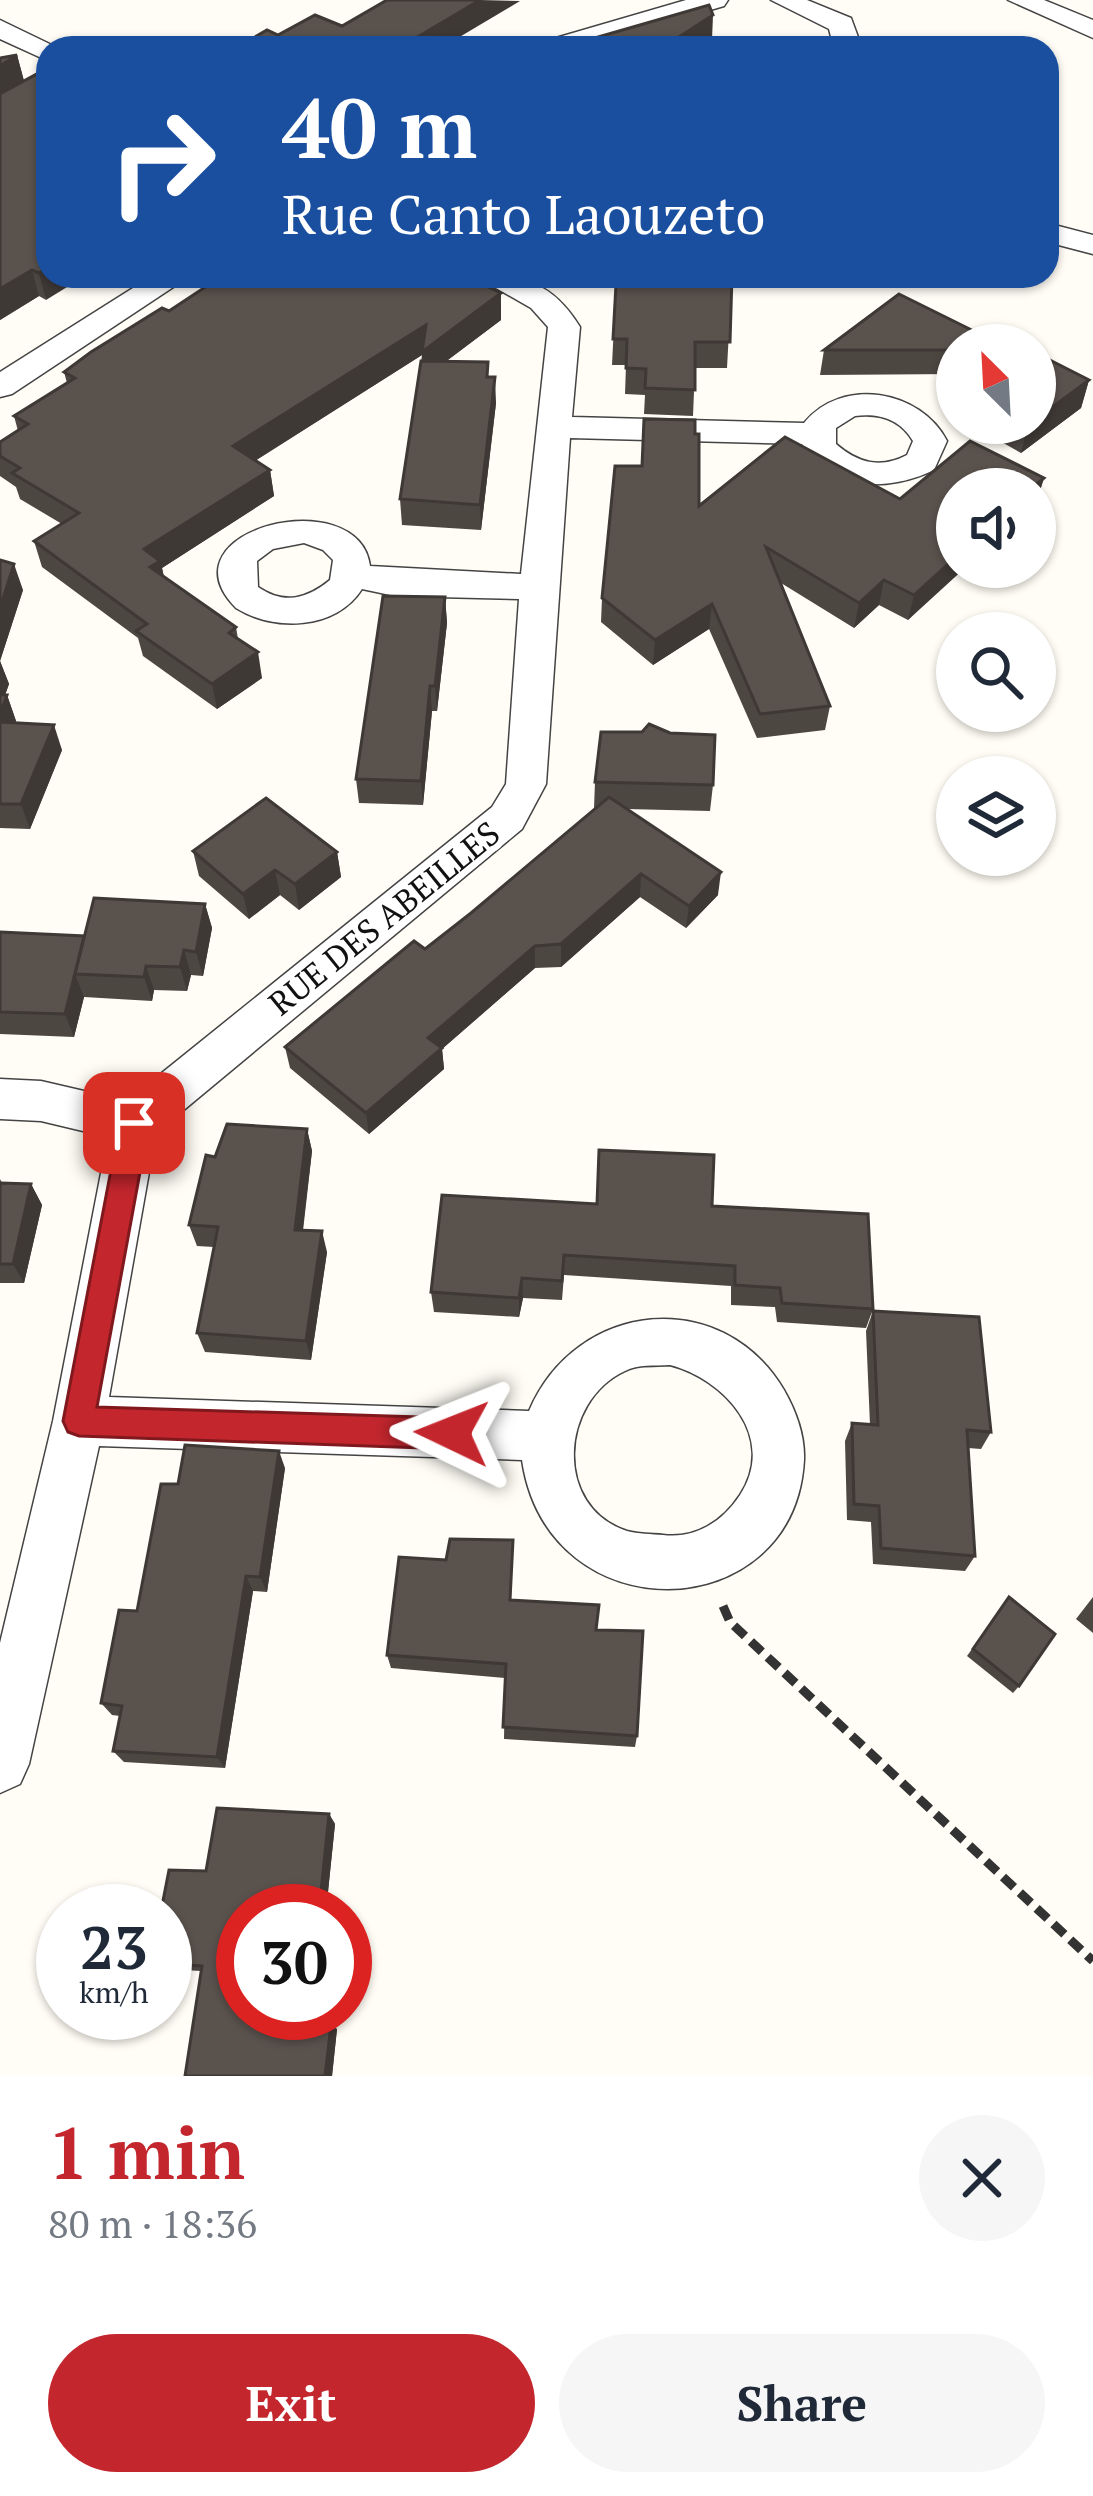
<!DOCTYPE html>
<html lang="en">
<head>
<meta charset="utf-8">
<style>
  :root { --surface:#fff; --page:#f6f6f7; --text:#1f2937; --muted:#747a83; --accent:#c4262e }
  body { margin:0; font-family:"PT Serif",serif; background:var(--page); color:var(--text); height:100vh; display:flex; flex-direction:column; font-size:45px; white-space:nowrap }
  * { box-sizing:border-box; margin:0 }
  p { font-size:39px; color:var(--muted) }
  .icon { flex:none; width:66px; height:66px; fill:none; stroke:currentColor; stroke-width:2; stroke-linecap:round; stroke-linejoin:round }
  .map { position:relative; height:2076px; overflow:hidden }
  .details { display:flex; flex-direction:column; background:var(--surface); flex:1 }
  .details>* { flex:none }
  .top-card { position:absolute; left:36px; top:36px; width:1023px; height:252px; border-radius:36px; box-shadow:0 3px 9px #0004; background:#1a4fa0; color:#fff; overflow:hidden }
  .needle { width:78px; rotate:336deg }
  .tools { position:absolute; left:936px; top:324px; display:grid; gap:24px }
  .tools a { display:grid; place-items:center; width:120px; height:120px; border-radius:50%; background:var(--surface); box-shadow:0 3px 9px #0004; font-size:60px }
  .speed { position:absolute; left:36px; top:1884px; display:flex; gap:24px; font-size:60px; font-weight:700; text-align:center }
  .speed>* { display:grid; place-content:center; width:156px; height:156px; border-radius:50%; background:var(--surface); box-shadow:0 3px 9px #0004; line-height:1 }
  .speed small { font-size:30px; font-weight:400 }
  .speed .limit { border:18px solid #d22; background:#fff; color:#111 }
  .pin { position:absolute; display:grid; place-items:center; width:102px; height:102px; color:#fff; margin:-51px; border-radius:24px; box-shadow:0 6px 18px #0006 }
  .me { position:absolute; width:132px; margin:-66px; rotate:272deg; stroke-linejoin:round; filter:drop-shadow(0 0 9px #0008) }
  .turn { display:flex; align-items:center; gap:42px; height:252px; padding:0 48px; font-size:54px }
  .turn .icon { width:156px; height:156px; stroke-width:2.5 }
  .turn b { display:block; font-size:84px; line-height:102px }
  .round { display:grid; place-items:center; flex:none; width:126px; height:126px; border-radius:63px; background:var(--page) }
  .overview { display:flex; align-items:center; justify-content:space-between; height:204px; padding:0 48px }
  h1 { font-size:72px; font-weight:700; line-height:90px; color:var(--accent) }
  .primary-button { display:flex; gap:24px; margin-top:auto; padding:24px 48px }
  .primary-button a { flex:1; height:138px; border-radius:72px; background:var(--accent); color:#fff; font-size:48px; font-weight:700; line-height:138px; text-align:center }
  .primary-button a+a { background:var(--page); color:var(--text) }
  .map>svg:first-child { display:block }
</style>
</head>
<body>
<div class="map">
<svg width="1093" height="2076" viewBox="0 0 1093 2076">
  <rect width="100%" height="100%" fill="#fffdf5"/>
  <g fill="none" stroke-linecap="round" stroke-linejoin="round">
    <defs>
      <g id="street">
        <polygon points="686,0 728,0 724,6 581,48 538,48 542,42"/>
        <polygon points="771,0 807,0 851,18 862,48 834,48 829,29"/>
        <polygon points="1008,0 1044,0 1093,20 1093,38"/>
        <polygon points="0,20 58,48 48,48 48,61 0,39"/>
        <polygon points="1047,223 1093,235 1093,254 1047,242"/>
        <polygon points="152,276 190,276 12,394 0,397 0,372"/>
        <path d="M475 276C525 276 552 282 580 327L572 417 804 423C842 376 921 390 947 441L934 470C892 491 825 494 802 444L570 438 546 784 522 829 156 1133 109 1397 529 1411C576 1300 722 1285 784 1390 796 1411 805 1436 804 1460 795 1628 548 1636 522 1460L99 1446 29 1764 20 1784 0 1793V1643L53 1421 108 1137 41 1121 0 1119V1079L41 1081 127 1101 492 807 506 784 519 599 395 596 362 589C336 630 274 632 236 608 158 529 359 481 370 566L521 574 548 327 531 308ZM855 416C879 413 900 419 913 441L907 455C880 469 858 463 836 444V428ZM304 543 323 550 333 560 330 580C307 599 284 605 258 587L257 561 273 549ZM670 1365C724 1379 778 1437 740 1495 723 1521 696 1539 663 1535 652 1534 638 1534 627 1531 553 1507 560 1401 625 1371 638 1364 655 1366 670 1365Z"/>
      </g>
    </defs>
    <use href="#street" stroke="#444" stroke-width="3"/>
    <polyline stroke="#333" stroke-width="9" stroke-dasharray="15 8" stroke-linecap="butt" points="723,1606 730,1622 1093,1961"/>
    <use href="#street" fill="#fff" fill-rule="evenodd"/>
  </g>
  <g fill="#4d4742">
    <polygon points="17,55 24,81 46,300 39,296 0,320"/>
    <polygon points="626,276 732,276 727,368 695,368 693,416 644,414 645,395 625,394 626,365 612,365 616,284"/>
    <polygon points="501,293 501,320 445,362 489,377 496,403 481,530 402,525 400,499 422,355 255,461 270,470 274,496 162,568 164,577 236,627 238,639 262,678 217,709 143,656 138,638 42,567 34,541 62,524 20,499 16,487 0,476 0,442 18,431 14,416 67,383 64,372 169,311"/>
    <polygon points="957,345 957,374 820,375 824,350"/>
    <polygon points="1089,380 1081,408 1021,453 973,426 973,423 1035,423"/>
    <polygon points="1044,478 1036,503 1035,504 1035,489 908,620 879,605 854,628 781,583 830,706 825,730 757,738 709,629 653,665 601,622 602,598 699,506 900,499"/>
    <polygon points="0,560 23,590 0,661 9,684 5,695 7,695 16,721 15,723 62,750 30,829 0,828"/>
    <polygon points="445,597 447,623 437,711 432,711 423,805 359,803 356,779"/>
    <polygon points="595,782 713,785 710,811 626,809 718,895 686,928 640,897 561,967 535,968 442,1049 444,1069 369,1134 290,1068 285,1047 425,949 471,913 596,808 594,808"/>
    <polygon points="193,851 337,852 341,877 299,910 280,895 249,919 199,876"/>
    <polygon points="205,904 212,928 203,976 191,975 187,991 154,990 152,1001 84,997 74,1037 0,1034 0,932 84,936"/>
    <polygon points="307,1129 312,1151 303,1231 327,1252 311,1360 205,1352 197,1333 214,1247 197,1246 189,1225 215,1157"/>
    <polygon points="0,1179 2,1183 31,1184 42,1205 24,1283 0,1283"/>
    <polygon points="597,1204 712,1206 873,1309 866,1328 777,1322 775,1307 731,1305 731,1286 564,1275 562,1300 523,1298 519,1317 434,1312 431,1292"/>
    <polygon points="873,1311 991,1432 981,1449 968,1448 975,1556 965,1571 873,1564 871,1522 847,1520 845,1441 852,1423 870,1425 866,1331"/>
    <polygon points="285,1468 267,1592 253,1591 225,1768 124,1762 113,1751 120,1716 112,1715 101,1703 137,1611 178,1484"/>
    <polygon points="513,1540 511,1600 597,1630 637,1736 635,1747 504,1739 505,1678 391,1668 387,1655 446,1560"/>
    <polygon points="1009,1597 1019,1686 1013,1693 967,1656"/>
    <polygon points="1093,1597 1093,1633 1076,1619"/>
    <polygon points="329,1814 335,1824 326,1911 243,1911 315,2024 337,2029 332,2076 185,2076 201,1971 165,1969 165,1911 206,1871"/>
  </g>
  <g fill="#3f3936">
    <polygon points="480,0 520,1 441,48 399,48"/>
    <polygon points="713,15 712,40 700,48 662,48"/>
    <polygon points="17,55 24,81 0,96 0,66"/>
    <polygon points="48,268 48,276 85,276 46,300 39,273"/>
    <polygon points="32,270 39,296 0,320 0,289"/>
    <polygon points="501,293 501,320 424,378 422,355 237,472 233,446 426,325"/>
    <polygon points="495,377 496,403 481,530 480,505"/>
    <polygon points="1089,380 1081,408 1021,453 1028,425 1035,423 1035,420"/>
    <polygon points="270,470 274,496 162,568 166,587 157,593 144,549"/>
    <polygon points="1044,478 1036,503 1035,504 1035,489 1031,489"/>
    <polygon points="957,556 957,567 966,567 908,620 914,595"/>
    <polygon points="14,564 23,590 0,661 9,684 0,709 0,608"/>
    <polygon points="884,580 879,605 854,628 859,603"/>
    <polygon points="445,597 447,623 437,711 435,686"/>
    <polygon points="712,604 709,629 653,665 655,640"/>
    <polygon points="258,652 262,678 217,709 212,684"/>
    <polygon points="430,686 432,711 423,805 421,781"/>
    <polygon points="7,695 16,721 6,747 0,730 0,714"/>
    <polygon points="54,725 62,750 30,829 21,804"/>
    <polygon points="337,852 341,877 299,910 295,884"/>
    <polygon points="275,870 280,895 249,919 243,894"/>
    <polygon points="721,872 718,895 686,928 689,906"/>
    <polygon points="641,874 640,897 561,967 561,944"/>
    <polygon points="205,904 212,928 203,976 196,952"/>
    <polygon points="535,946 535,968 442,1049 444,1069 369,1134 366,1113 428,1038"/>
    <polygon points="184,950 191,975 187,991 180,967"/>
    <polygon points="146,966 154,990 152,1001 144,977"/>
    <polygon points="75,974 84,997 74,1037 65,1014"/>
    <polygon points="307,1129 312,1151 300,1251 295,1230"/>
    <polygon points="31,1184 42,1205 24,1283 13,1264"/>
    <polygon points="322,1231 327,1252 311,1360 306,1341"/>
    <polygon points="522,1278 523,1298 519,1317 519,1298"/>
    <polygon points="279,1451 285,1468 267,1592 260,1577"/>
    <polygon points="246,1576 253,1591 225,1768 217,1757"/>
    <polygon points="329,1814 335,1824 326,1911 319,1911"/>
    <polygon points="309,2013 316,2013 315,2028 308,2023"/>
    <polygon points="331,2025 337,2029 332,2076 325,2076"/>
  </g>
  <g fill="#5a524d" stroke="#3f3936" stroke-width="3">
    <polygon points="387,0 480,0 399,48 381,46 378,48 236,48 267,30 278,35 315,15 342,26"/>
    <polygon points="709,5 713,15 662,48 575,48 588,40"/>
    <polygon points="17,55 0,66 0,58"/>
    <polygon points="46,69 48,70 48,268 39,273 32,270 0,289 0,94"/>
    <polygon points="222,276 465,276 501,293 422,352 426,325 233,446 270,470 144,549 160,561 150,567 236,627 229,633 258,652 212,684 136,631 147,624 34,541 79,513 12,473 20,468 0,456 0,442 28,424 14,416 75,378 64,372 91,352 162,308 169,311"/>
    <polygon points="628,276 732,276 730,342 695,342 695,390 645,388 646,369 626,368 627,339 613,339 616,284"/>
    <polygon points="899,294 1002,345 957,345 957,350 824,350"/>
    <polygon points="1040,355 1089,380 1035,420 1035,358"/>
    <polygon points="421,361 488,362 487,377 495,377 480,505 400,499"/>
    <polygon points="644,419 695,420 695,434 699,434 699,506 785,437 900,499 970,441 1044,478 1031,489 957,489 957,556 914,595 884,580 859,603 766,547 830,706 760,714 712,604 655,640 602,598 615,466 642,466"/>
    <polygon points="0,560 14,564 0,608"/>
    <polygon points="383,596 445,597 435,686 430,686 421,781 356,779"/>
    <polygon points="0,695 7,695 0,714"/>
    <polygon points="0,722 54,725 21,804 0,804"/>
    <polygon points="649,724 670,733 715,735 713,785 595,782 601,732 642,732"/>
    <polygon points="609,797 721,872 689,906 641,874 561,944 535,946 428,1038 442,1048 366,1113 285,1047 414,941 425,949 471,913"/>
    <polygon points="266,798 337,852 295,884 275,870 243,894 193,851"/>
    <polygon points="94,898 205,904 196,952 184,950 180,967 146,966 144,977 75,974"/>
    <polygon points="0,932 84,936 65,1014 0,1012"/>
    <polygon points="227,1124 307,1129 295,1230 322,1231 306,1341 197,1333 218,1227 189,1225 206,1155 215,1157"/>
    <polygon points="599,1150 714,1155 712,1206 868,1214 873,1309 782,1303 780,1288 735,1285 735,1266 564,1255 562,1281 522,1278 519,1298 431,1292 442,1195 597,1204"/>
    <polygon points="0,1183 31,1184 13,1264 0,1264"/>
    <polygon points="873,1311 979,1317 991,1432 967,1430 975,1556 881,1548 879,1506 854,1504 852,1423 878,1425"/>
    <polygon points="185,1445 279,1451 260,1577 246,1576 217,1757 113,1751 122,1706 101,1703 119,1610 137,1611 161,1484 178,1484"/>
    <polygon points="450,1539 513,1540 510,1600 599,1605 596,1630 643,1631 637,1736 503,1727 506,1664 387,1655 399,1557 446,1560"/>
    <polygon points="1009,1597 1055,1634 1019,1686 973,1649"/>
    <polygon points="217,1808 329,1814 319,1911 243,1911 243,2013 309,2013 308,2023 331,2025 325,2076 185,2076 202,1966 165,1964 165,1911 161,1911 169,1870 206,1871"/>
  </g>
  <polygon fill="#c4262e" stroke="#7f191e" stroke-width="3" points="134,1111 144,1115 149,1123 97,1407 452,1418 463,1423 468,1433 463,1444 452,1449 79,1436 68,1432 63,1421 120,1123 124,1115"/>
  <g text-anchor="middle" stroke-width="12" stroke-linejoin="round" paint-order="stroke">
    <g font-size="33" fill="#111" stroke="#fff">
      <text transform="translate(384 918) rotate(-39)" y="12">RUE DES ABEILLES</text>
    </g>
  </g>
</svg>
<div class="tools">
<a><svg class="needle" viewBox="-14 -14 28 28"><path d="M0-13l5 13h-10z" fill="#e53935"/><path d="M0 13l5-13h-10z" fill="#747a83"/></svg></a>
<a><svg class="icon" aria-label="sound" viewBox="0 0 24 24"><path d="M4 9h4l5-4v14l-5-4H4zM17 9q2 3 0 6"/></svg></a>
<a><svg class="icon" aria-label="search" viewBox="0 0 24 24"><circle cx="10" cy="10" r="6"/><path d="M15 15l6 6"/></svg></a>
<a><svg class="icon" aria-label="layers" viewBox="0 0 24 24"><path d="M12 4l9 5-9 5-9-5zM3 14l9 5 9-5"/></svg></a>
</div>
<div class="speed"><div>23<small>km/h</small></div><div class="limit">30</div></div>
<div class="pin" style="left:134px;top:1123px;background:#d93025"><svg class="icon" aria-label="arrive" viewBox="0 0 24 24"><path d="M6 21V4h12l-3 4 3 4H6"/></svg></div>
<svg class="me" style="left:452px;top:1433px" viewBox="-20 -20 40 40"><path d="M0-17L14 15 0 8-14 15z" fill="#c4262e" stroke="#fff" stroke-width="4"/></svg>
<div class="top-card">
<div class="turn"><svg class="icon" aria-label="right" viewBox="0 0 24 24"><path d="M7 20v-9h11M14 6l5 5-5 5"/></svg><div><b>40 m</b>Rue Canto Laouzeto</div></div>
</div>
</div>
<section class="details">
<div class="overview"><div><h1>1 min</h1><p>80 m · 18:36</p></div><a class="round"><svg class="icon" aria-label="close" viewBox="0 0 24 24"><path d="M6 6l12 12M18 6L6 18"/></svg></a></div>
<div class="primary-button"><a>Exit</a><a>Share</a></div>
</section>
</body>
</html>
